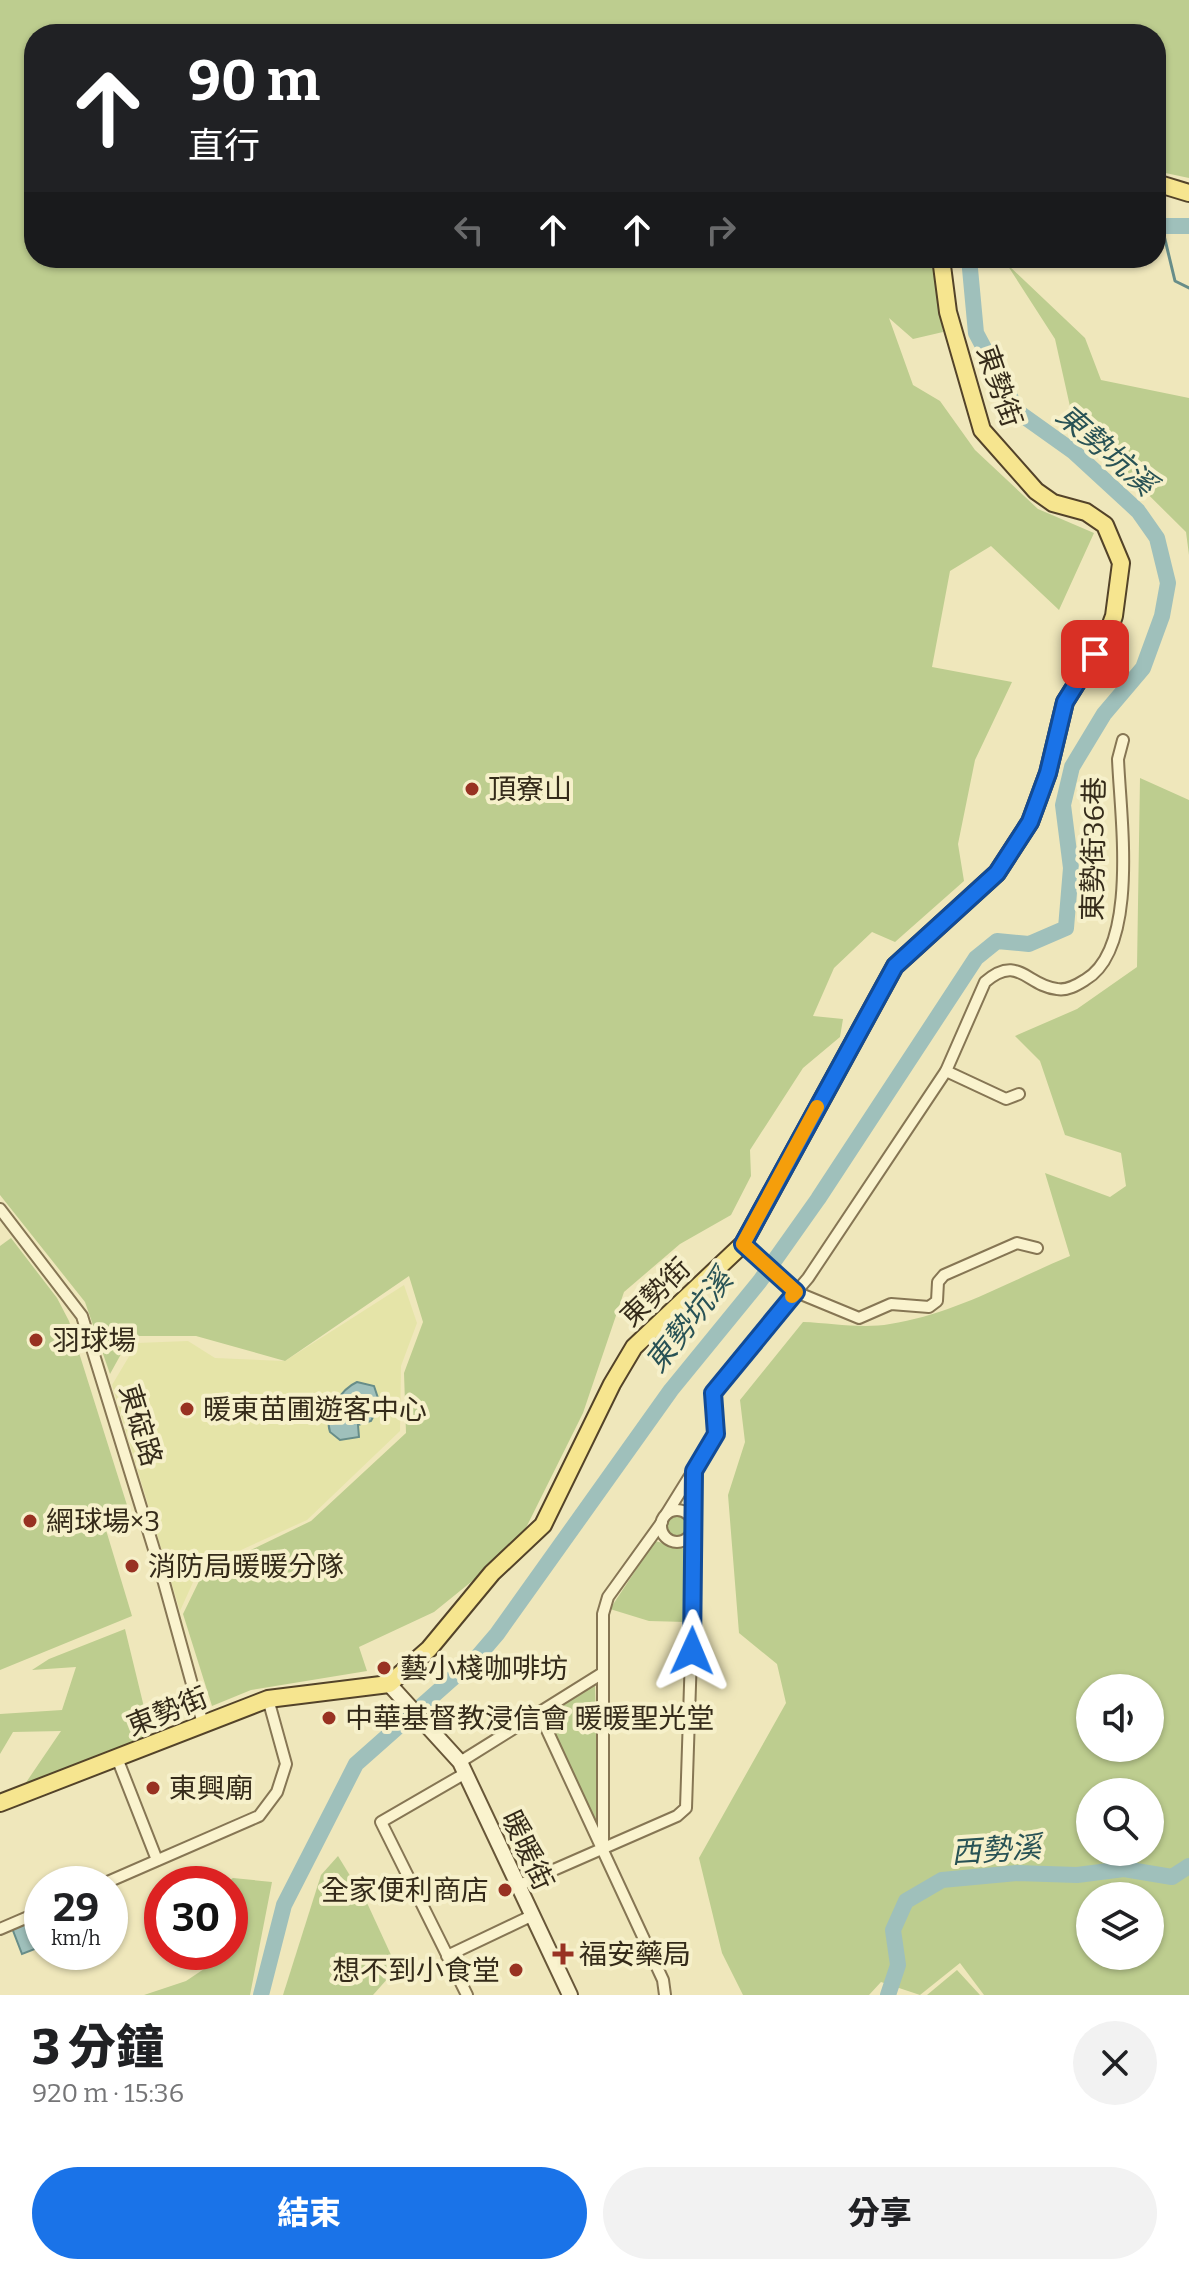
<!DOCTYPE html>
<html lang="zh-TW">
<head>
<meta charset="utf-8">
<style>
  :root { --surface:#fff; --page:#f2f2f2; --text:#202124; --muted:#757577; --accent:#1a73e8 }
  body { margin:0; font-family:Bitter,"Noto Sans TC",serif; background:var(--page); color:var(--text); height:100vh; display:flex; flex-direction:column; font-size:30px; white-space:nowrap }
  * { box-sizing:border-box; margin:0 }
  p { font-size:26px; color:var(--muted) }
  .icon { flex:none; width:44px; height:44px; fill:none; stroke:currentColor; stroke-width:2; stroke-linecap:round; stroke-linejoin:round }
  .map { position:relative; height:1995px; overflow:hidden }
  .sheet { display:flex; flex-direction:column; background:var(--surface); flex:1 }
  .sheet>* { flex:none }
  .guide { position:absolute; left:24px; top:24px; width:1142px; height:244px; border-radius:32px; box-shadow:0 2px 6px #0004; background:#202124; color:#fff; overflow:hidden }
  .buttons { position:absolute; left:1076px; top:1674px; display:grid; gap:16px }
  .buttons a { display:grid; place-items:center; width:88px; height:88px; border-radius:50%; background:var(--surface); box-shadow:0 2px 6px #0004; font-size:40px }
  .speed { position:absolute; left:24px; top:1866px; display:flex; gap:16px; font-size:40px; font-weight:700; text-align:center }
  .speed>* { display:grid; place-content:center; width:104px; height:104px; border-radius:50%; background:var(--surface); box-shadow:0 2px 6px #0004; line-height:1 }
  .speed small { font-size:20px; font-weight:400 }
  .speed .limit { border:12px solid #d22; background:#fff; color:#111 }
  .pin { position:absolute; display:grid; place-items:center; width:68px; height:68px; color:#fff; margin:-34px; border-radius:16px; box-shadow:0 4px 12px #0006 }
  .me { position:absolute; width:88px; margin:-44px; rotate:1deg; stroke-linejoin:round; filter:drop-shadow(0 0 6px #0008) }
  .turn { display:flex; align-items:center; gap:28px; height:168px; padding:0 32px; font-size:36px }
  .turn .icon { width:104px; height:104px; stroke-width:2.5 }
  .turn b { display:block; font-size:56px; line-height:68px }
  .lanes { display:flex; align-items:center; height:76px; padding:0 32px; background:#0003; justify-content:center; gap:40px; direction:ltr }
  .lanes .off { opacity:.35 }
  .round { display:grid; place-items:center; flex:none; width:84px; height:84px; border-radius:42px; background:var(--page) }
  .summary { display:flex; align-items:center; justify-content:space-between; height:136px; padding:0 32px }
  h1 { font-size:48px; font-weight:800; line-height:60px }
  .button { display:flex; gap:16px; margin-top:auto; padding:16px 32px }
  .button a { flex:1; height:92px; border-radius:48px; background:var(--accent); color:#fff; font-size:32px; font-weight:800; line-height:92px; text-align:center }
  .button a+a { background:var(--page); color:var(--text) }
  .map>svg:first-child { display:block }
</style>
</head>
<body>
<div class="map">
<svg width="1189" height="1995" viewBox="0 0 1189 1995">
  <rect width="100%" height="100%" fill="#efe7bb"/>
  <polygon fill="#e5e4a8" points="404,1285 417,1323 401,1366 400,1431 307,1520 199,1569 180,1611 112,1385 137,1343 188,1341 215,1358 285,1361"/>
  <g fill="#bdcd8f" fill-rule="evenodd">
    <polygon points="0,0 1189,0 1189,178 1156,171 1156,34 34,34 34,258 931,258 943,332 913,339 889,318 913,385 940,401 975,450 1038,509 1094,533 1059,610 991,546 950,571 932,667 1012,682 975,760 958,844 964,881 895,942 872,932 834,968 813,1016 843,1019 840,1037 803,1068 750,1150 751,1176 731,1215 680,1244 624,1292 583,1413 518,1544 434,1612 359,1647 367,1671 251,1690 212,1706 183,1614 203,1573 311,1521 406,1433 404,1373 423,1322 409,1276 285,1361 196,1336 131,1336 110,1374 85,1302 0,1195"/>
    <polygon points="1006,263 1085,338 1101,380 1189,398 1189,555 1186,532 1073,420 1055,339"/>
    <path d="M1140 778 1189 800V1995H984L960 1963 920 1995 881 1982 869 1995H743L722 1953 699 1858 786 1703 777 1664 739 1633 728 1495 745 1442 740 1400 803 1322C831 1323 863 1329 890 1324 955 1314 1010 1281 1070 1256L1045 1173 1110 1197 1126 1186 1121 1153 1065 1135 1040 1061 1015 1036 1077 1009 1137 967ZM1090 1688H1150V1748H1090ZM1090 1792H1150V1852H1090ZM1090 1896H1150V1956H1090Z"/>
    <polygon points="11,1238 57,1298 69,1321 132,1521 106,1530 132,1616 0,1670 0,1246"/>
    <circle cx="677" cy="1526" r="12"/>
    <polygon points="655,1541 685,1549 688,1556 686,1622 649,1621 610,1609"/>
    <polygon points="125,1629 151,1736 25,1784 61,1731 13,1732 0,1754 0,1714 62,1710 76,1667 32,1670 49,1659"/>
    <polygon points="595,1685 599,1831 546,1716"/>
    <polygon points="338,1856 368,1905 397,1968 373,1995 283,1995 321,1875"/>
    <polygon points="233,1878 272,1882 250,1995 144,1995 186,1981 216,1961 214,1952 230,1952 230,1884 224,1884"/>
    <polygon points="957,1970 980,1995 927,1995"/>
  </g>
  <g fill="#9fc0bb" stroke="#678d89" stroke-width="2">
    <path d="M357 1382 374 1386 380 1404 371 1421 358 1425 359 1437 340 1440 330 1432C324 1415 341 1389 357 1382Z"/>
    <polygon points="29,1921 40,1947 22,1954 12,1928"/>
  </g>
  <g fill="none" stroke-linecap="round" stroke-linejoin="round">
    <polyline stroke="#678d89" stroke-width="3" points="1162,227 1175,281 1189,288"/>
    <g stroke="#9fc0bb" stroke-width="16">
      <polyline points="1156,226 1189,226"/>
      <polyline points="261,1995 284,1905 356,1764 479,1655 497,1634 671,1390 760,1281 818,1199 976,958 997,941 1029,944 1066,928 1071,868 1063,805 1072,767 1104,714 1143,668 1162,616 1168,583 1157,538 1138,511 1074,452 1018,412 976,333 969,258"/>
      <polyline points="888,1995 898,1965 893,1930 906,1901 942,1880 1017,1873 1077,1875 1124,1869 1172,1877 1189,1866"/>
    </g>
    <defs>
      <g id="street">
        <polyline points="946,1071 1006,1099 1019,1094"/>
        <polyline points="0,1209 82,1316 161,1572 203,1724"/>
        <polyline points="743,1244 796,1292 859,1318 891,1304 929,1307 937,1301 938,1282 944,1275 1017,1243 1037,1248"/>
        <circle cx="677" cy="1526" r="16"/>
        <path d="M667 1513 716 1434 713 1393 716 1386 808 1278 946 1071 985 982C1018 953 1027 986 1057 989 1067 991 1077 985 1085 980 1140 948 1120 814 1118 759L1123 740"/>
        <polyline points="693,1521 694,1473"/>
        <polyline points="540,1715 663,1980 665,1995"/>
        <polyline points="117,1758 157,1860"/>
        <polyline points="460,1762 601,1674"/>
        <polyline points="464,1774 381,1822 467,1995"/>
        <polyline points="603,1849 603,1614 608,1597 662,1522"/>
        <polyline points="103,1884 259,1816 277,1792 286,1764 268,1699"/>
        <polyline points="517,1886 677,1816 686,1808 694,1563 692,1532"/>
        <polyline points="0,1929 42,1911"/>
        <polyline points="447,1956 531,1916"/>
      </g>
      <polyline id="secondary" points="389,1684 460,1762 570,1995"/>
      <g id="primary">
        <polyline points="1156,183 1189,193"/>
        <polyline points="0,1803 268,1699 389,1684 429,1649 492,1573 543,1525 612,1384 634,1347 743,1244 895,966 997,873 1030,822 1048,773 1065,702 1107,635 1114,616 1121,563 1105,525 1086,512 1053,503 1036,491 982,430 948,312 941,258"/>
      </g>
    </defs>
    <use href="#street" stroke="#867654" stroke-width="14"/>
    <use href="#secondary" stroke="#685738" stroke-width="18"/>
    <use href="#primary" stroke="#534329" stroke-width="20"/>
    <use href="#street" stroke="#faf3ce" stroke-width="10"/>
    <use href="#secondary" stroke="#faf3ce" stroke-width="14"/>
    <use href="#primary" stroke="#f6e58f" stroke-width="16"/>
  </g>
  <g fill="none" stroke-linecap="round" stroke-linejoin="round">
    <defs>
      <polyline id="route" points="692,1651 694,1471 716,1434 713,1393 796,1292 743,1244 895,966 997,873 1030,822 1048,773 1065,702 1095,654"/>
    </defs>
    <use href="#route" stroke="#114b97" stroke-width="20"/>
    <use href="#route" stroke="#1a73e8" stroke-width="14"/>
    <polyline stroke="#f59e0b" stroke-width="14" points="792,1296 796,1292 743,1244 817,1107"/>
  </g>
  <g fill="#983222" stroke="#f6f0ca" stroke-width="3">
    <circle cx="472" cy="789" r="8"/>
    <circle cx="36" cy="1340" r="8"/>
    <circle cx="187" cy="1409" r="8"/>
    <circle cx="30" cy="1521" r="8"/>
    <circle cx="132" cy="1566" r="8"/>
    <circle cx="384" cy="1668" r="8"/>
    <circle cx="329" cy="1718" r="8"/>
    <circle cx="153" cy="1788" r="8"/>
    <circle cx="505" cy="1890" r="8"/>
    <path d="M559 1942h8v8h8v8h-8v8h-8v-8h-8v-8h8z"/>
    <circle cx="516" cy="1970" r="8"/>
  </g>
  <g text-anchor="middle" stroke-width="8" stroke-linejoin="round" paint-order="stroke">
    <g font-size="28" fill="#352b1a" stroke="#f6f0ca">
      <text transform="translate(1000 386) rotate(71)" y="10">東勢街</text>
      <text transform="translate(1093 849) rotate(-89)" y="10">東勢街36巷</text>
      <text transform="translate(655 1292) rotate(-44)" y="10">東勢街</text>
      <text transform="translate(141 1425) rotate(73)" y="10">東碇路</text>
      <text transform="translate(167 1711) rotate(-22)" y="10">東勢街</text>
      <text transform="translate(528 1850) rotate(65)" y="10">暖暖街</text>
    </g>
    <g font-size="28" fill="#352b1a" stroke="#f6f0ca" text-anchor="start">
      <text x="488" y="799">頂寮山</text>
      <text x="52" y="1350">羽球場</text>
      <text x="203" y="1419">暖東苗圃遊客中心</text>
      <text x="46" y="1531">網球場×3</text>
      <text x="148" y="1576">消防局暖暖分隊</text>
      <text x="400" y="1678">藝小棧咖啡坊</text>
      <text x="345" y="1728">中華基督教浸信會 暖暖聖光堂</text>
      <text x="169" y="1798">東興廟</text>
      <text x="489" y="1900" text-anchor="end">全家便利商店</text>
      <text x="579" y="1964">福安藥局</text>
      <text x="500" y="1980" text-anchor="end">想不到小食堂</text>
    </g>
    <g font-size="30" font-style="italic" fill="#285255" stroke="#f6f0ca">
      <text transform="translate(1106 450) rotate(41)" y="10">東勢坑溪</text>
      <text transform="translate(689 1321) rotate(-52)" y="10">東勢坑溪</text>
      <text transform="translate(996 1850) rotate(-4)" y="10">西勢溪</text>
    </g>
  </g>
</svg>
<div class="buttons">
<a><svg class="icon" aria-label="sound" viewBox="0 0 24 24"><path d="M4 9h4l5-4v14l-5-4H4zM17 9q2 3 0 6"/></svg></a>
<a><svg class="icon" aria-label="search" viewBox="0 0 24 24"><circle cx="10" cy="10" r="6"/><path d="M15 15l6 6"/></svg></a>
<a><svg class="icon" aria-label="layers" viewBox="0 0 24 24"><path d="M12 4l9 5-9 5-9-5zM3 14l9 5 9-5"/></svg></a>
</div>
<div class="speed"><div>29<small>km/h</small></div><div class="limit">30</div></div>
<div class="pin" style="left:1095px;top:654px;background:#d93025"><svg class="icon" aria-label="arrive" viewBox="0 0 24 24"><path d="M6 21V4h12l-3 4 3 4H6"/></svg></div>
<svg class="me" style="left:692px;top:1651px" viewBox="-20 -20 40 40"><path d="M0-17L14 15 0 8-14 15z" fill="#1a73e8" stroke="#fff" stroke-width="4"/></svg>
<div class="guide">
<div class="turn"><svg class="icon" aria-label="ahead" viewBox="0 0 24 24"><path d="M12 20V5M6 11l6-6 6 6"/></svg><div><b>90 m</b>直行</div></div>
<div class="lanes"><svg class="icon off" aria-label="left" viewBox="0 0 24 24"><path d="M17 20v-9H6M10 6l-5 5 5 5"/></svg><svg class="icon" aria-label="ahead" viewBox="0 0 24 24"><path d="M12 20V5M6 11l6-6 6 6"/></svg><svg class="icon" aria-label="ahead" viewBox="0 0 24 24"><path d="M12 20V5M6 11l6-6 6 6"/></svg><svg class="icon off" aria-label="right" viewBox="0 0 24 24"><path d="M7 20v-9h11M14 6l5 5-5 5"/></svg></div>
</div>
</div>
<section class="sheet">
<div class="summary"><div><h1>3 分鐘</h1><p>920 m · 15:36</p></div><a class="round"><svg class="icon" aria-label="close" viewBox="0 0 24 24"><path d="M6 6l12 12M18 6L6 18"/></svg></a></div>
<div class="button"><a>結束</a><a>分享</a></div>
</section>
</body>
</html>
